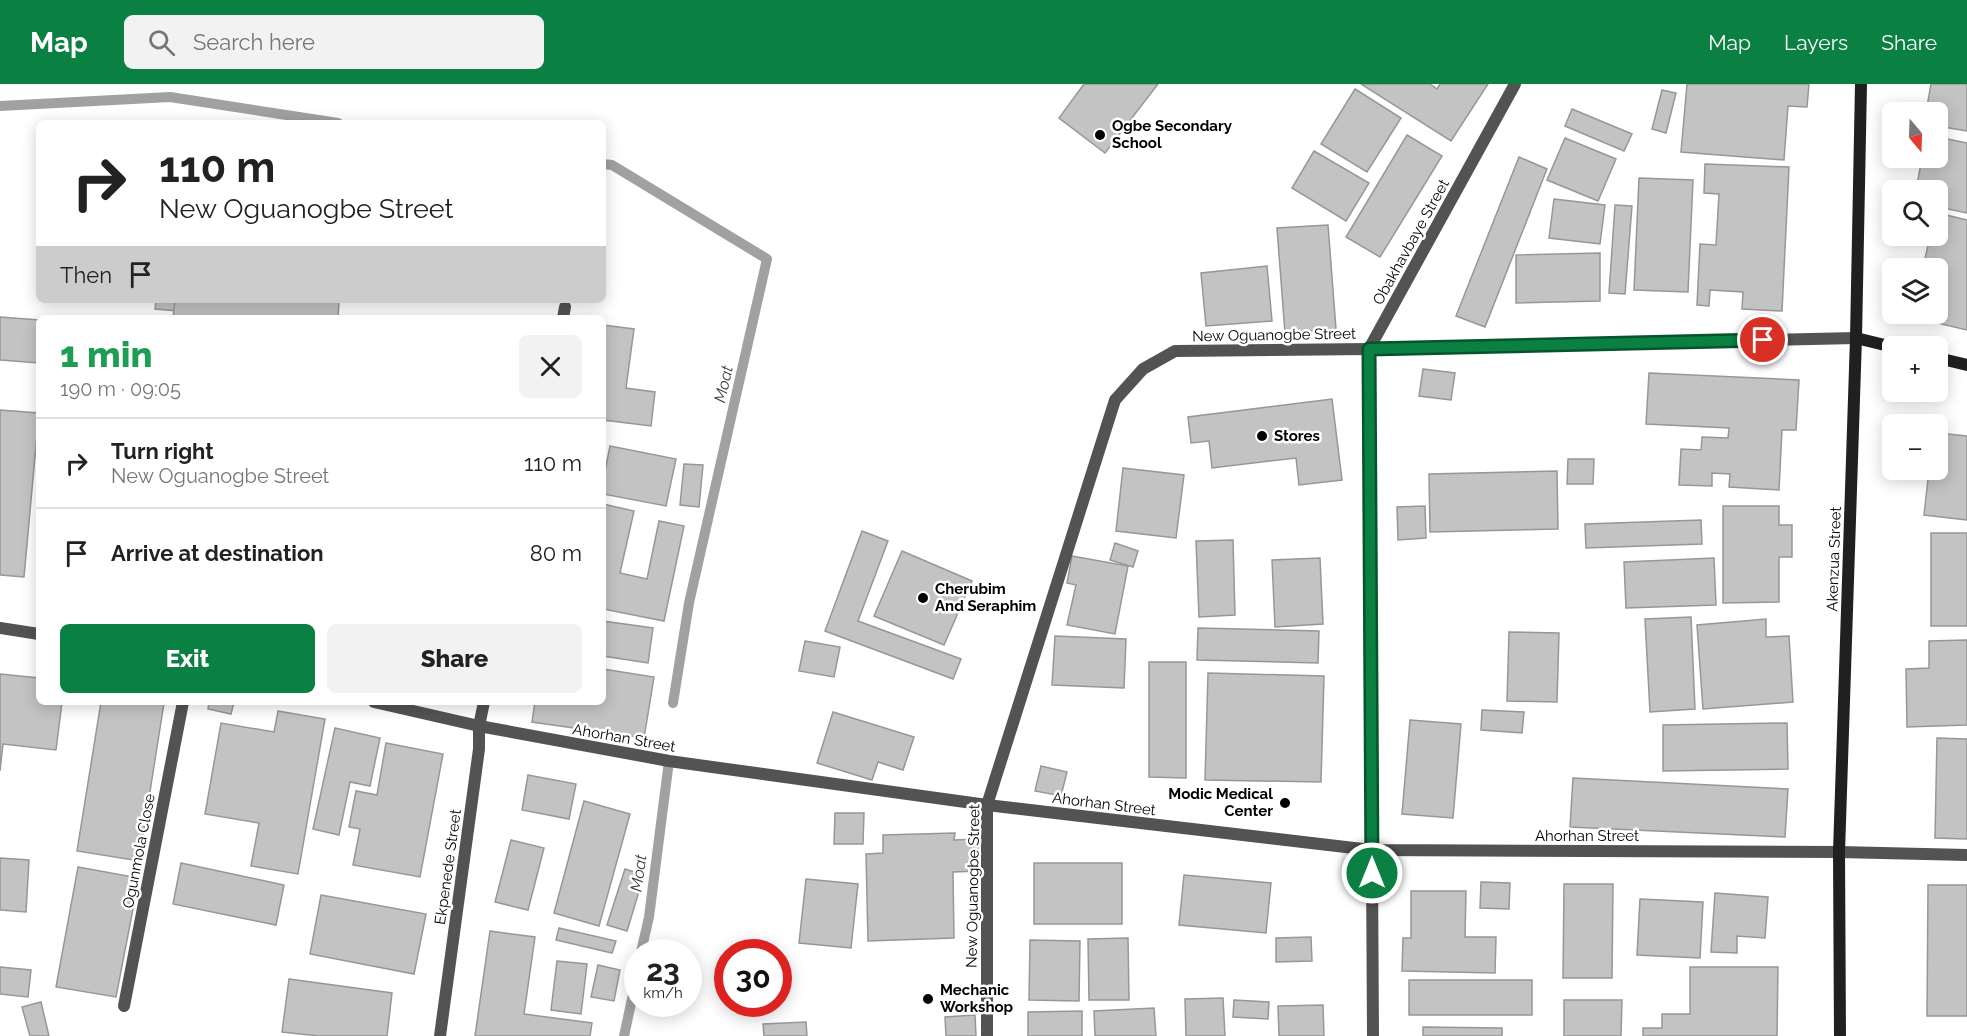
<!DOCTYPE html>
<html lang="en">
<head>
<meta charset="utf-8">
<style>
  :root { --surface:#fff; --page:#f2f2f2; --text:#222; --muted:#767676; --line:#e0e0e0; --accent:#0b8043 }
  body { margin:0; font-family:Raleway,sans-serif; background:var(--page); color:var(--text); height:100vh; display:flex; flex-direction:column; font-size:22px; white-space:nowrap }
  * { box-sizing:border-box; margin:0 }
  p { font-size:20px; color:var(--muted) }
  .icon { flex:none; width:33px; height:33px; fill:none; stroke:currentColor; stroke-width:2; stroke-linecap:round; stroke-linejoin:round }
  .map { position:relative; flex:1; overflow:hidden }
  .sheet { position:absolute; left:36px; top:231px; width:570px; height:390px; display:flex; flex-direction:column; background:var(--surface); border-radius:9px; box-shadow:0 3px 15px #0003 }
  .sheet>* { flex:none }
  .banner { position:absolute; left:36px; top:36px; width:570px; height:183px; border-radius:9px; box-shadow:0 3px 15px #0003; background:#fff; color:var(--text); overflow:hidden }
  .needle { width:39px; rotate:161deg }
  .buttons { position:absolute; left:1882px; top:18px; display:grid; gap:12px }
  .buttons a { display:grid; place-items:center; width:66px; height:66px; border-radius:9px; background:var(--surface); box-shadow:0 3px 15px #0003; font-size:30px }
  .speed { position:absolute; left:624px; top:855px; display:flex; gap:12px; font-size:30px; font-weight:700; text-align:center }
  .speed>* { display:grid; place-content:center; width:78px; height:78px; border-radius:50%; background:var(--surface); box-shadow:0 3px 15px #0003; line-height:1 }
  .speed small { font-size:15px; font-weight:400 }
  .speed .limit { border:9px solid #d22; background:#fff; color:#111 }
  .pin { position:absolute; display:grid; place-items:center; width:51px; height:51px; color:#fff; margin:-26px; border:3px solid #fff; border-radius:50%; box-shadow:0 2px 6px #0007 }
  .me { position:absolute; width:66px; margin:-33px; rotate:0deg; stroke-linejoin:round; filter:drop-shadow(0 0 4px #0008) }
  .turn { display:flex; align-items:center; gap:21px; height:126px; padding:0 24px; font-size:27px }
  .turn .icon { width:78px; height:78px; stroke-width:2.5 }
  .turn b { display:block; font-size:42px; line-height:51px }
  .then { display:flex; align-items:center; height:57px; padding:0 24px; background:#0003; gap:12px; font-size:22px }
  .round { display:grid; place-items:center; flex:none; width:63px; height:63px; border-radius:9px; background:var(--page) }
  .headline { display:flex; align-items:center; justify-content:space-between; height:102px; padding:0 24px }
  h1 { font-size:36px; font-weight:800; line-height:45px; color:#1e9e55 }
  .action { display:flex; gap:12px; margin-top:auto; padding:12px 24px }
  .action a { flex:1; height:69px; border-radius:9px; background:var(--accent); color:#fff; font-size:24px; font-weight:800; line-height:69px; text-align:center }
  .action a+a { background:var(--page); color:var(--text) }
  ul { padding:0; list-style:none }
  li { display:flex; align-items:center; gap:18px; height:90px; padding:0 24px; border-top:2px solid var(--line) }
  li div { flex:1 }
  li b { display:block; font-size:22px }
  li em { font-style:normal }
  header { display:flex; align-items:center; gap:36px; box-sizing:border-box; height:84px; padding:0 30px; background:var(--accent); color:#fff }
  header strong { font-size:28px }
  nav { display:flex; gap:33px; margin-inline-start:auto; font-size:21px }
  .search { width:420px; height:54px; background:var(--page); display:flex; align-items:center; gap:15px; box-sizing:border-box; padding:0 21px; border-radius:9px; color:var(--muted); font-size:22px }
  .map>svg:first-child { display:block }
</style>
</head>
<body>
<header>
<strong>Map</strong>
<div class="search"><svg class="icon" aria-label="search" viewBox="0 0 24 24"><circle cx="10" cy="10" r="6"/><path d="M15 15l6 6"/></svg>Search here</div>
<nav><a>Map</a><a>Layers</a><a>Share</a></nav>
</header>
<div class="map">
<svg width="1967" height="952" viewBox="0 0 1967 952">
  <rect width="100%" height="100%" fill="#fff"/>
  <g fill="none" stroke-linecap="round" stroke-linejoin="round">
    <g stroke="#a1a1a1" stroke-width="10">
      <polyline points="0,22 170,13 338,39"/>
      <polyline points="603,80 612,81 767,175 689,519 673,619"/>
      <polyline points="641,868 649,833 669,677"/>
      <polyline points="624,952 638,887"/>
    </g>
  </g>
  <g fill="#c3c3c3" stroke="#979797" stroke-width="1.5">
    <polygon points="1084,0 1158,0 1105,69 1059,34"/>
    <polygon points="1361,0 1430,0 1437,5 1440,0 1488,0 1451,57"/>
    <polygon points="1687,0 1809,0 1807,23 1788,22 1784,76 1681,68"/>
    <polygon points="1931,0 1967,0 1967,47 1938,42 1938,28 1926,28"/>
    <polygon points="1355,5 1401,34 1367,88 1321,60"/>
    <polygon points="1662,6 1676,9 1666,49 1652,45"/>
    <polygon points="1572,25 1632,50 1624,67 1565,42"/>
    <polygon points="1407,51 1442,72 1380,173 1346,153"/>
    <polygon points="1938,53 1967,59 1967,129 1938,123 1938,106 1916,106 1922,74 1938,74"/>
    <polygon points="1565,54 1616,75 1598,117 1547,96"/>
    <polygon points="1314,67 1369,99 1346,137 1292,104"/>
    <polygon points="1519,73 1547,85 1485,243 1456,232"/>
    <polygon points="1705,80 1789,83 1782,227 1742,225 1743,208 1710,206 1709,222 1697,221 1700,160 1716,161 1719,110 1704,109"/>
    <polygon points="1639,94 1693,96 1688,208 1634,206"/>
    <polygon points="1554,115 1605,121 1600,160 1549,154"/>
    <polygon points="1615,121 1632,122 1625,210 1609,209"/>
    <polygon points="1938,129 1967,136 1967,246 1912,233 1913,230 1938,230 1938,184 1923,184 1930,152 1938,152"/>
    <polygon points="1328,141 1336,245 1285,249 1277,144"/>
    <polygon points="1600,169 1600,217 1516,219 1516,171"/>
    <polygon points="1267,182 1272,237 1206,242 1201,189"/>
    <polygon points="156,216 329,216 328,234 262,234 155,225"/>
    <polygon points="175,216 316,216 339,218 338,234 173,234"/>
    <polygon points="0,233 39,236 39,279 0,276"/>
    <polygon points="603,241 634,245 626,304 655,308 651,342 603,336"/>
    <polygon points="1423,285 1455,289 1451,316 1419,312"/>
    <polygon points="1649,289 1799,296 1796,346 1782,346 1779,406 1729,403 1730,390 1712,389 1712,402 1679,401 1681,365 1701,366 1702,353 1728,354 1729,344 1646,340"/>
    <polygon points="1332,315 1342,396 1299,401 1296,374 1212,384 1209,357 1191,359 1188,333"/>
    <polygon points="0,326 39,329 24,493 0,491"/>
    <polygon points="1938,349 1967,352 1967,436 1924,431 1929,386 1938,386"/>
    <polygon points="610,362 676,375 666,422 603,410 603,397"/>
    <polygon points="1568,375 1594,375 1593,400 1567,400"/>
    <polygon points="684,380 703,381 699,423 680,421"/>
    <polygon points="1123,384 1184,391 1176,454 1116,447"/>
    <polygon points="1557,387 1558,445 1430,448 1429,390"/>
    <polygon points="603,420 634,427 620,489 647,495 659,437 684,442 664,537 603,525"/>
    <polygon points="1425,422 1426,454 1398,456 1397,423"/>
    <polygon points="1723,422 1779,422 1779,441 1792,441 1792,473 1779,473 1779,518 1723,519"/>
    <polygon points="1701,436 1702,460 1586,464 1585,440"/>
    <polygon points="862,447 888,457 858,537 961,575 953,595 825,547"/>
    <rect x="1931" y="449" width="36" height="93"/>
    <polygon points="1233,456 1235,531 1199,533 1196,457"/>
    <polygon points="1115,459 1138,467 1133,483 1110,476"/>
    <polygon points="902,467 972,497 944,561 874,532"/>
    <polygon points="1072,472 1128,482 1115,550 1067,541 1076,501 1067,499"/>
    <polygon points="1320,474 1323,540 1275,543 1272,476"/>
    <polygon points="1714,474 1716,521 1626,524 1624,478"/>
    <polygon points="1691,533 1695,625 1650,628 1645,535"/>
    <polygon points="1766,535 1766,553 1789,552 1793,618 1703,625 1697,541"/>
    <polygon points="603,537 653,544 648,579 603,572"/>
    <polygon points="1198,544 1319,547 1318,579 1197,576"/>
    <polygon points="1509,548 1559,549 1557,618 1507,617"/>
    <polygon points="1055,552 1126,555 1124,604 1052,601"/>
    <polygon points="1967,556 1967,641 1907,643 1906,585 1929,584 1929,557"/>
    <polygon points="805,557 840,563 834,593 799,587"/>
    <polygon points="1149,578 1186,578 1186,694 1149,693"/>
    <polygon points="603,585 654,593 644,654 532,638 535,618 603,618"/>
    <polygon points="1208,589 1324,592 1321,698 1205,696"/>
    <polygon points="0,590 39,594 39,618 62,618 56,666 3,660 0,687"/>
    <polygon points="101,618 164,619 139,777 77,767"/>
    <polygon points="209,618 234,618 231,630 208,625"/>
    <polygon points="1482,626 1524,628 1522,649 1481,646"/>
    <polygon points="278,627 325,635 298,790 251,782 259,739 205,730 221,639 274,648"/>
    <polygon points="833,628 914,653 903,686 878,678 872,696 817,679"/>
    <polygon points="1410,636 1461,640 1453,734 1402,730"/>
    <polygon points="1787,639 1788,685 1663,687 1663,641"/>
    <polygon points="335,644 380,654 370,702 350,698 339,751 313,745"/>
    <polygon points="1937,654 1967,655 1967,755 1935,754"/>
    <polygon points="386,659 443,670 420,793 353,781 360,745 349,743 356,707 377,711"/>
    <polygon points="1041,682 1067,688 1061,712 1035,707"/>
    <polygon points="528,691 576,700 569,735 522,726"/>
    <polygon points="1573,694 1788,705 1785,753 1570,743"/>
    <polygon points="584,717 630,730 599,842 554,829"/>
    <polygon points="835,729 864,729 863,760 834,760"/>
    <polygon points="955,749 954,756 978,755 979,787 953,788 954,854 868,857 866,770 883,769 883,751"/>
    <polygon points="511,756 544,764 528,826 495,818"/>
    <polygon points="0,774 29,776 26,828 0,826"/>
    <polygon points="181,779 284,801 276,841 173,820"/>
    <rect x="1034" y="779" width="88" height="61"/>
    <polygon points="78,783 139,794 116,913 56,903"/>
    <polygon points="625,785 644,791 627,847 607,841"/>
    <polygon points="1184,791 1271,799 1266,849 1179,841"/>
    <polygon points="806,795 858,800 851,864 799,859"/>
    <polygon points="1481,798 1510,799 1509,825 1480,824"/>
    <polygon points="1564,800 1613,800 1612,894 1563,894"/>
    <polygon points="1928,801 1967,801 1967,932 1927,932"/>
    <polygon points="1411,807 1466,807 1465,853 1496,853 1495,889 1402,887 1403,854 1411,854"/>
    <polygon points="1715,809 1768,813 1765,854 1737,852 1737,869 1711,868"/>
    <polygon points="321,811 426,830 414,890 310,870"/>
    <polygon points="1640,815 1703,818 1700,874 1637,871"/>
    <polygon points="559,844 616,857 612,869 556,856"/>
    <polygon points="490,847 535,853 524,930 592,939 590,952 475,952"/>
    <polygon points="1311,853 1312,877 1276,878 1276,854"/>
    <polygon points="1128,854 1129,916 1089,916 1088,855"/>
    <polygon points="1030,856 1080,857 1079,917 1029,916"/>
    <polygon points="557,877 587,880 581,930 551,926"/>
    <polygon points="598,881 620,886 614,917 591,913"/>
    <polygon points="0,883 31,886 28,913 0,910"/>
    <polygon points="1690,883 1778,883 1777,952 1643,952 1643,944 1662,944 1662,930 1690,930"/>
    <polygon points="289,895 392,909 387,952 319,952 282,948"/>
    <rect x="1409" y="896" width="123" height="35"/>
    <polygon points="1223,914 1225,952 1186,952 1185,915"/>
    <polygon points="1234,916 1269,918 1268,935 1233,933"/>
    <polygon points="1564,916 1622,916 1621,952 1564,952"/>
    <polygon points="41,918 49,952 30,952 22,923"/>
    <polygon points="1323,921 1324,952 1279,952 1278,922"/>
    <polygon points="1154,924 1156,952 1095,952 1094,927"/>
    <polygon points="1082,927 1082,952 1028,952 1028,928"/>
    <polygon points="975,931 976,952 946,952 945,933"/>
    <polygon points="806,938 807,952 764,952 763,940"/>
    <polygon points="1423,943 1502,944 1502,952 1423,952"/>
  </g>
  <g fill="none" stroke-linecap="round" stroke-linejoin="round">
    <g stroke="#535353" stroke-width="12">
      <polyline points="563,234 565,223"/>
      <polyline points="0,544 39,550"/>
      <polyline points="374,618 479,642 669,677 987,721 1371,766 1839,768 1967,771"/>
      <polyline points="124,922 183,618"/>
      <polyline points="440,952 479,665 479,642 484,618"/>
      <polyline points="987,952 987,721 1115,316 1143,285 1175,267 1369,265 1856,254"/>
      <polyline points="1373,952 1369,265 1515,0"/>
    </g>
    <g stroke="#202020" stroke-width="12">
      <polyline points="1856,254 1893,263"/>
      <polyline points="1938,274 1967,281"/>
      <polyline points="1840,952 1839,768 1856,254 1861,0"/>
    </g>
  </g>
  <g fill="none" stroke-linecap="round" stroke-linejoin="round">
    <defs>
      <polyline id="route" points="1372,789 1369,265 1763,256"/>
    </defs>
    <use href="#route" stroke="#07532c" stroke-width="15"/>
    <use href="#route" stroke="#0b8043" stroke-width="10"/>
  </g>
  <g fill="#000" stroke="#fff" stroke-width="2">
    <circle cx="1100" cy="51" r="6"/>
    <circle cx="1262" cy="352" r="6"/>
    <circle cx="923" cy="514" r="6"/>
    <circle cx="1285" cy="719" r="6"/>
    <circle cx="928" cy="915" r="6"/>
  </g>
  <g text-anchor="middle" stroke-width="5" stroke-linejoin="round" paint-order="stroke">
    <g font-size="15" font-weight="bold" fill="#000" stroke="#fff" text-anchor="start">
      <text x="1112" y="47">Ogbe Secondary<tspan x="1112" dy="17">School</tspan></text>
      <text x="1274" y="357">Stores</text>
      <text x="935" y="510">Cherubim<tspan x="935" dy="17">And Seraphim</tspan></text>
      <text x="1273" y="715" text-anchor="end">Modic Medical<tspan x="1273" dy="17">Center</tspan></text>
      <text x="940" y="911">Mechanic<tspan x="940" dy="17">Workshop</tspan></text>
    </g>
    <g font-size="15" fill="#000" stroke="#fff">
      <text transform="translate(1411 158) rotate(-61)" y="5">Obakhavbaye Street</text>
      <text transform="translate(1274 251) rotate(-1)" y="5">New Oguanogbe Street</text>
      <text transform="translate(1834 475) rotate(-88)" y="5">Akenzua Street</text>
      <text transform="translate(624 654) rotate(10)" y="5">Ahorhan Street</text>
      <text transform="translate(1104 720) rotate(7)" y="5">Ahorhan Street</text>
      <text x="1587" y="757">Ahorhan Street</text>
      <text transform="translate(139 767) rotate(-79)" y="5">Ogunmola Close</text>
      <text transform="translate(448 783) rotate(-82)" y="5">Ekpenede Street</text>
      <text transform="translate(973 802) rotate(-89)" y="5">New Oguanogbe Street</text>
    </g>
    <g font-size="16" font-style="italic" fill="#424242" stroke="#fff">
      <text transform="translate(723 300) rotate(-77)" y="6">Moat</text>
      <text transform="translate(638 789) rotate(-82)" y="6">Moat</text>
    </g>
  </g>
</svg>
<div class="buttons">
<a><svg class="needle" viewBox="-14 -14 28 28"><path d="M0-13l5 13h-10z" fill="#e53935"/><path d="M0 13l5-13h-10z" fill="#767676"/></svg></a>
<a><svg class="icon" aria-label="search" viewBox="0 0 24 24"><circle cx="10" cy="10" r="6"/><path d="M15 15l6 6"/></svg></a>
<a><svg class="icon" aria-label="layers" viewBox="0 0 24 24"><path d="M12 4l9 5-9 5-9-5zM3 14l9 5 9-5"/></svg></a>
<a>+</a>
<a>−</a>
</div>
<div class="speed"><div>23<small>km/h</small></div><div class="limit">30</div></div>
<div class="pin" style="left:1763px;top:256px;background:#d93025"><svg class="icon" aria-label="arrive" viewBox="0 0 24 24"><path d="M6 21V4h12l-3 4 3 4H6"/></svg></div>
<svg class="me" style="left:1372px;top:789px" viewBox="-20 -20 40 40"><circle r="17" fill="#0b8043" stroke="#fff" stroke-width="3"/><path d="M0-11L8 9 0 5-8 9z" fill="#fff"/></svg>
<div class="banner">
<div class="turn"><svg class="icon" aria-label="right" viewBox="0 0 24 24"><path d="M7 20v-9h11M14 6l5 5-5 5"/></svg><div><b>110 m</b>New Oguanogbe Street</div></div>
<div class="then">Then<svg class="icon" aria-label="arrive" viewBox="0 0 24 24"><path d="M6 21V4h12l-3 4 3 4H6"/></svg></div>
</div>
<section class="sheet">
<div class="headline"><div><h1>1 min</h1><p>190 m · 09:05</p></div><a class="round"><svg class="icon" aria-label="close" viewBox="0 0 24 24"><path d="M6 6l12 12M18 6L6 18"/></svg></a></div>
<ul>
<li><svg class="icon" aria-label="right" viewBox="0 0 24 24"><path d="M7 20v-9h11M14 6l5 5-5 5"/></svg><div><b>Turn right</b><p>New Oguanogbe Street</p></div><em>110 m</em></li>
<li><svg class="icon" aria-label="arrive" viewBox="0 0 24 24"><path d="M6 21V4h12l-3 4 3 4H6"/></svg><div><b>Arrive at destination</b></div><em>80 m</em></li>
</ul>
<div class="action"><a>Exit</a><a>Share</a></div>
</section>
</div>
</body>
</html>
